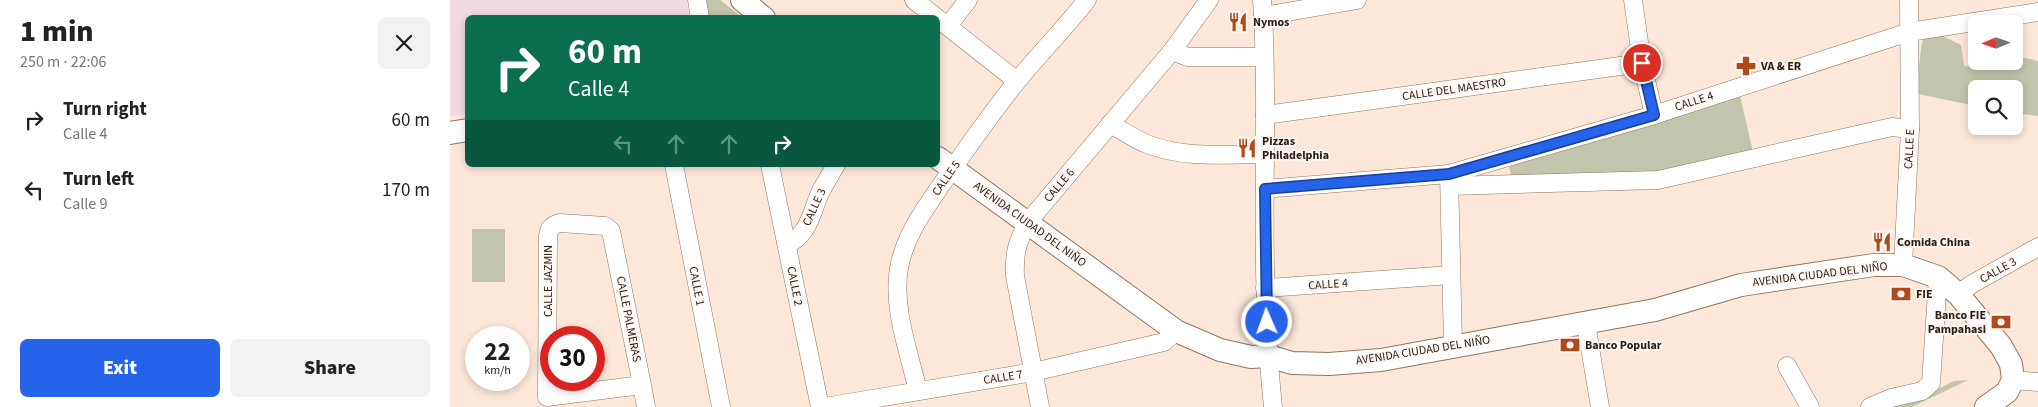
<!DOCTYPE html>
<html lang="en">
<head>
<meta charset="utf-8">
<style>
  :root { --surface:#fff; --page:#f2f2f2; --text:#222; --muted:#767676; --accent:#2563eb }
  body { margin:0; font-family:"Source Sans 3",sans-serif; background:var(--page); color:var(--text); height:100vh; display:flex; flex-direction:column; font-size:19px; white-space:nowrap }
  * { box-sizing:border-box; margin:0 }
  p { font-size:16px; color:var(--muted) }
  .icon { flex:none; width:28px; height:28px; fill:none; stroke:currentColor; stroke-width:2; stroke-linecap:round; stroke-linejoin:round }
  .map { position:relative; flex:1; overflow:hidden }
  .details { display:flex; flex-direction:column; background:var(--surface); width:450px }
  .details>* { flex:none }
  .top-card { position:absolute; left:15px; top:15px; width:475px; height:152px; border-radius:8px; box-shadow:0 2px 8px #0003; background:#0b6e4f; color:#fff; overflow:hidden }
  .needle { width:32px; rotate:268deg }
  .buttons { position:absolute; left:1518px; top:15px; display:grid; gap:10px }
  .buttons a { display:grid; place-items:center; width:55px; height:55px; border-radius:8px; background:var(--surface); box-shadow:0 2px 8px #0003; font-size:25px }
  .speed { position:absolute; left:15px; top:326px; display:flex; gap:10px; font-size:25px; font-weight:700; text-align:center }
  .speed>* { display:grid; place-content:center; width:65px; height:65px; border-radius:50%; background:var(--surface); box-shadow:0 2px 8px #0003; line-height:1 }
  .speed small { font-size:12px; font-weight:400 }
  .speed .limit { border:8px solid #d22; background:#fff; color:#111 }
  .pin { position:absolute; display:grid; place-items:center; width:42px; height:42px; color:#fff; margin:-21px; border:2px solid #fff; border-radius:50%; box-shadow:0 1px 5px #0007 }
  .me { position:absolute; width:55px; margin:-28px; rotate:358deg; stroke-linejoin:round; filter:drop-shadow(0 0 4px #0008) }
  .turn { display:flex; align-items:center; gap:18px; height:105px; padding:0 20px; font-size:22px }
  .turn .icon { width:65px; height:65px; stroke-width:2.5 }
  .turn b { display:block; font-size:35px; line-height:42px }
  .lanes { display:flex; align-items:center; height:48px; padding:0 20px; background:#0003; justify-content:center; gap:25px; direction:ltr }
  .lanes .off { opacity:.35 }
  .round { display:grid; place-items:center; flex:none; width:52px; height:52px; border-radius:8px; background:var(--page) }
  .headline { display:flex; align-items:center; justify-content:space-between; height:85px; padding:0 20px }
  h1 { font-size:30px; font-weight:800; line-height:38px }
  .action { display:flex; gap:10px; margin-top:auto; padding:10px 20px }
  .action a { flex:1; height:58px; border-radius:8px; background:var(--accent); color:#fff; font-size:20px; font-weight:800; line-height:58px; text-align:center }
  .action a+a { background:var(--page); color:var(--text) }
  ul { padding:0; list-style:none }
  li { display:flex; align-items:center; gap:15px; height:70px; padding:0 20px }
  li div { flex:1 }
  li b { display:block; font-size:19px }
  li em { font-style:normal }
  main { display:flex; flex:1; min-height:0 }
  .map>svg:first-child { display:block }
</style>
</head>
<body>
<main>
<section class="details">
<div class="headline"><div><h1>1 min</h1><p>250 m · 22:06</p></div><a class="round"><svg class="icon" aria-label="close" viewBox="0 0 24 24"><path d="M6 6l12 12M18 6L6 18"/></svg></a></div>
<ul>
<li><svg class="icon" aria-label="right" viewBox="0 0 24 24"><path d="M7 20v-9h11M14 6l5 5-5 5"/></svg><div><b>Turn right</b><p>Calle 4</p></div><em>60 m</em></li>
<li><svg class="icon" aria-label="left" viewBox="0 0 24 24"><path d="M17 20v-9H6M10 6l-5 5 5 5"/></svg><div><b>Turn left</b><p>Calle 9</p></div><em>170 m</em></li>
</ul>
<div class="action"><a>Exit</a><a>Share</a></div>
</section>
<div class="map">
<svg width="1588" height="407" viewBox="0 0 1588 407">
  <rect width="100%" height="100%" fill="#fce7d9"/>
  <polygon fill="#f3dae2" points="0,0 236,0 239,17 18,18 17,114 0,117"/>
  <g fill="#c1c5ab">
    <polygon points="256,0 270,0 292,17 259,17"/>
    <path d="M1491 35 1511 45 1514 66 1535 69 1558 61H1564V59L1570 57 1588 61V116L1564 113V89H1526V106L1463 93C1471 75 1468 55 1474 36Z"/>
    <polygon points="1290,96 1303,152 1199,175 1062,179 1059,166"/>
    <rect x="22" y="229" width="33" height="53"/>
    <polygon points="1518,380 1462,407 1436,407 1486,390 1504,381"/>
  </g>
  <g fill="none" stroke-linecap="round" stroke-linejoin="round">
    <defs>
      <g id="minor">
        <polyline points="247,0 250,18"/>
        <polyline points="464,0 567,81"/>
        <path d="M812 0C816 50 815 102 815 152 814 237 814 322 823 407"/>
        <polyline points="1183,0 1192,63 1204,115"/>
        <polyline points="813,16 907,0"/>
        <polyline points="498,26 518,0"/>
        <polyline points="722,51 738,57 814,57"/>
        <polyline points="815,115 1192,63"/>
        <path d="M660 124C672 130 684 139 697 144 735 159 775 154 815 154"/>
        <polyline points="224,165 271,407"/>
        <polyline points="320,165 370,407"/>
        <polyline points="999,174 1003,345"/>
        <polyline points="1000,186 1208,180 1442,127 1460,129"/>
        <polyline points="815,189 999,174 1204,115 1459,32 1588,12"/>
        <path d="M337 244C358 237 362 211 370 193 375 183 381 174 386 165"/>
        <polyline points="1453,265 1460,129 1459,0"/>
        <polyline points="815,288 1001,275"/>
        <polyline points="1508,294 1522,284 1588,247"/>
        <polyline points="1136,324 1150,407"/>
        <polyline points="1337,366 1360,407"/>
        <polyline points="1563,380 1588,382"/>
        <path d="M192 385 97 397 98 236C99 228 102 225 110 223L155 226 161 231 192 385 196 407"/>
        <path d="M468 391C459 352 442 308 449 268 455 234 477 206 496 178 519 145 542 112 568 80 590 53 615 28 637 0"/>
        <polyline points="374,407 583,372 714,342 726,331"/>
        <path d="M590 407 565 276C564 253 567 242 578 222L722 51 759 0"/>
        <polyline points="1420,407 1441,398 1472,391 1481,383 1488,277"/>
      </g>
      <g id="major">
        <polyline points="292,0 314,18"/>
        <polyline points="0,133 18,130"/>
        <polyline points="488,158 726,331 770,350 801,357 818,356 842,363 879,364 931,360 1205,310 1291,285 1424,265 1453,265 1488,277 1508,294 1551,346 1561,364 1563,380 1557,392 1536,407"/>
      </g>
    </defs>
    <use href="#minor" stroke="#92745f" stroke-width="19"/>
    <use href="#major" stroke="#92745f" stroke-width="24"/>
    <use href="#minor" stroke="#fff" stroke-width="18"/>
    <use href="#major" stroke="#fff" stroke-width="22"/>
  </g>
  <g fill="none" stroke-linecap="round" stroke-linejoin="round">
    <defs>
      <polyline id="route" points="817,322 815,189 999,174 1204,115 1192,63"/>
    </defs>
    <use href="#route" stroke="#184099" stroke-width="12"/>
    <use href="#route" stroke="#2563eb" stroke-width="9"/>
  </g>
  <defs>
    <symbol id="restaurant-bare" viewBox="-9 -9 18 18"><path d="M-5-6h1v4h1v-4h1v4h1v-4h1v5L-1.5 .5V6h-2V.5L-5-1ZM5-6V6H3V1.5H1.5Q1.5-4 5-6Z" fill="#af4a1a" stroke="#fef7f3" stroke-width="2.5" paint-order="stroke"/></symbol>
    <symbol id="pharmacy-bare" viewBox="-9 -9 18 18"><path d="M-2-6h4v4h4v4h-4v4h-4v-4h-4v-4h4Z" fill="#af4a1a" stroke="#fef7f3" stroke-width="2.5" paint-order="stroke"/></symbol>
    <symbol id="bank-bare" viewBox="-9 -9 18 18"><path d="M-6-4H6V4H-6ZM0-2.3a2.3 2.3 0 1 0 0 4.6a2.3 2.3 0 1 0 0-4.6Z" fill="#af4a1a" stroke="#fef7f3" stroke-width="2.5" paint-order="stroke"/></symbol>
  </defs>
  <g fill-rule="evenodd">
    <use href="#restaurant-bare" x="774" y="8" width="28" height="28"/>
    <use href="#pharmacy-bare" x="1282" y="52" width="28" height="28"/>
    <use href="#restaurant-bare" x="783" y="134" width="28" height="28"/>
    <use href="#restaurant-bare" x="1418" y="228" width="28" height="28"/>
    <use href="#bank-bare" x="1437" y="280" width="28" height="28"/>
    <use href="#bank-bare" x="1537" y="308" width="28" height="28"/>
    <use href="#bank-bare" x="1106" y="331" width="28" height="28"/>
  </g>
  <g text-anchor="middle" stroke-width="4" stroke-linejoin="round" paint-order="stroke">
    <g font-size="12" font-weight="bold" fill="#281c13" stroke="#fef7f3" text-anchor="start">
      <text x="803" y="26">Nymos</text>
      <text x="1311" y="70">VA &amp; ER</text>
      <text x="812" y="145">Pizzas<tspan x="812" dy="14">Philadelphia</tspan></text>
      <text x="1447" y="246">Comida China</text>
      <text x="1466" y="298">FIE</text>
      <text x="1536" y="319" text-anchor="end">Banco FIE<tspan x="1536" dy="14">Pampahasi</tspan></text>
      <text x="1135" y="349">Banco Popular</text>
    </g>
    <g font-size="12" fill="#281c13" stroke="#fef7f3">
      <text transform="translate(1004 89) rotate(-8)" y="4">CALLE DEL MAESTRO</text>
      <text transform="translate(1244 101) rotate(-18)" y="4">CALLE 4</text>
      <text transform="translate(1459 149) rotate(-87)" y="4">CALLE E</text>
      <text transform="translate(496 178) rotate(-55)" y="4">CALLE 5</text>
      <text transform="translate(609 185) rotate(-50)" y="4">CALLE 6</text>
      <text transform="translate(364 207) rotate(-65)" y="4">CALLE 3</text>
      <text transform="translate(580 224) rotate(36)" y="4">AVENIDA CIUDAD DEL NIÑO</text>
      <text transform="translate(1548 270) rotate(-29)" y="4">CALLE 3</text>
      <text transform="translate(1370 274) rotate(-7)" y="4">AVENIDA CIUDAD DEL NIÑO</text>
      <text transform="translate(98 281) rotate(-90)" y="4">CALLE JAZMIN</text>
      <text transform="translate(878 284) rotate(-4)" y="4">CALLE 4</text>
      <text transform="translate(247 286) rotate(79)" y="4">CALLE 1</text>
      <text transform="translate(345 286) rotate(79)" y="4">CALLE 2</text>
      <text transform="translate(179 319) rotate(79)" y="4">CALLE PALMERAS</text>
      <text transform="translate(973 350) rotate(-9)" y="4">AVENIDA CIUDAD DEL NIÑO</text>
      <text transform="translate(553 377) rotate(-9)" y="4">CALLE 7</text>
    </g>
  </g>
</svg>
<div class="buttons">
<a><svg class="needle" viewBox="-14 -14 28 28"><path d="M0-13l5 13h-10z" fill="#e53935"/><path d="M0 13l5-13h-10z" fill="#767676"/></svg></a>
<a><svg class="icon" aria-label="search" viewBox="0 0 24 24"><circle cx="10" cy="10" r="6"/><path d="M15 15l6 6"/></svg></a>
</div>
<div class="speed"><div>22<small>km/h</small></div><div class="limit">30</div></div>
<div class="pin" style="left:1192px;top:63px;background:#d93025"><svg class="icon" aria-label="arrive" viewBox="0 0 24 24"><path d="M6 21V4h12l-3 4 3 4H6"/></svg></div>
<svg class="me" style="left:817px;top:322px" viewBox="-20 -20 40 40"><circle r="17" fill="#2563eb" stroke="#fff" stroke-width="3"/><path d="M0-11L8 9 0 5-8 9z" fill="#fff"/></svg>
<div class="top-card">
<div class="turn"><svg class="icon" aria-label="right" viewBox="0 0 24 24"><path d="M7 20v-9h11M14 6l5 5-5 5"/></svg><div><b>60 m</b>Calle 4</div></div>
<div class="lanes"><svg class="icon off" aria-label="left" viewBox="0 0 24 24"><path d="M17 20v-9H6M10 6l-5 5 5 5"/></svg><svg class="icon off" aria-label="ahead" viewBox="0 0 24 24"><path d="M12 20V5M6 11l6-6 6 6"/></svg><svg class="icon off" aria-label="ahead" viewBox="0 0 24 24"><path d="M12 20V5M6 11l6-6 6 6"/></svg><svg class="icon" aria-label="right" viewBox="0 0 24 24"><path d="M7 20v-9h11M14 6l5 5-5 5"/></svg></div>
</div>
</div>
</main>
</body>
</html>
